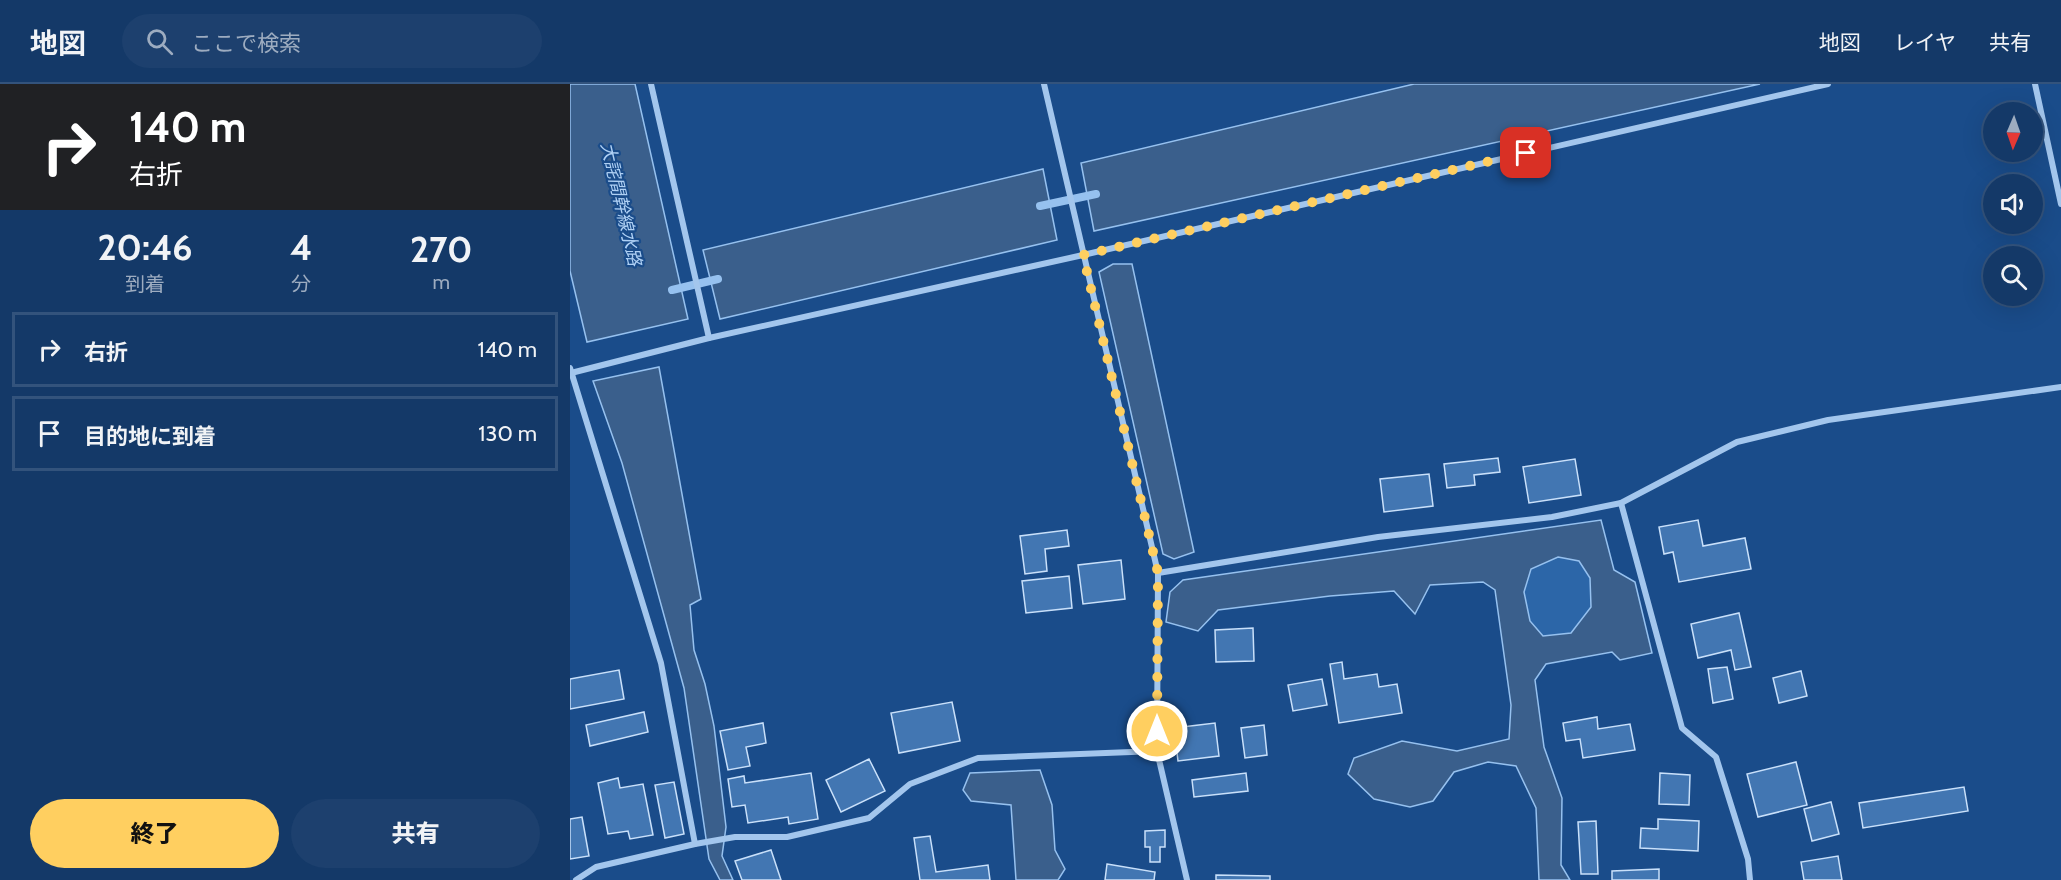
<!DOCTYPE html>
<html lang="ja">
<head>
<meta charset="utf-8">
<style>
  :root { --surface:#143968; --page:#1d406e; --text:#f1f3f6; --muted:#9dacc0; --line:#33537c; --accent:#ffcf60 }
  body { margin:0; font-family:Cabin,"Noto Sans JP",sans-serif; background:var(--page); color:var(--text); height:100vh; display:flex; flex-direction:column; font-size:22px; white-space:nowrap }
  * { box-sizing:border-box; margin:0 }
  p { font-size:20px; color:var(--muted) }
  .icon { flex:none; width:33px; height:33px; fill:none; stroke:currentColor; stroke-width:2; stroke-linecap:round; stroke-linejoin:round }
  .map { position:relative; flex:1; overflow:hidden }
  .panel { display:flex; flex-direction:column; background:var(--surface); width:570px }
  .panel>* { flex:none }
  .guide { background:#202124; color:#fff; overflow:hidden }
  .needle { width:39px; rotate:182deg }
  .fabs { position:absolute; left:1413px; top:18px; display:grid; gap:12px }
  .fabs a { display:grid; place-items:center; width:60px; height:60px; border-radius:50%; background:var(--surface); box-shadow:0 6px 24px #0002,0 0 0 2px var(--line); font-size:30px }
  .pin { position:absolute; display:grid; place-items:center; width:51px; height:51px; color:#fff; margin:-26px; border-radius:12px; box-shadow:0 3px 9px #0006 }
  .me { position:absolute; width:66px; margin:-33px; rotate:0deg; stroke-linejoin:round; filter:drop-shadow(0 0 4px #0008) }
  .turn { display:flex; align-items:center; gap:21px; height:126px; padding:0 30px; font-size:27px }
  .turn .icon { width:78px; height:78px; stroke-width:2.5 }
  .turn b { display:block; font-size:42px; line-height:51px }
  .eta { display:flex; justify-content:space-evenly; align-items:center; height:102px; text-align:center }
  .eta b { font-size:36px; font-weight:800; line-height:42px }
  .button { display:flex; gap:12px; margin-top:auto; padding:12px 30px }
  .button a { flex:1; height:69px; border-radius:36px; background:var(--accent); color:#111; font-size:24px; font-weight:800; line-height:69px; text-align:center }
  .button a+a { background:var(--page); color:var(--text) }
  ul { padding:0; list-style:none }
  li { display:flex; align-items:center; gap:18px; height:75px; margin:0 12px 9px; padding:0 18px; border:3px solid var(--line); border-radius:0px }
  li div { flex:1 }
  li b { display:block; font-size:22px }
  li em { font-style:normal }
  header { display:flex; align-items:center; gap:36px; box-sizing:border-box; height:84px; padding:0 30px; background:var(--surface); border-bottom:2px solid var(--line) }
  header strong { font-size:28px }
  nav { display:flex; gap:33px; margin-inline-start:auto; font-size:21px }
  .search { width:420px; height:54px; background:var(--page); display:flex; align-items:center; gap:15px; box-sizing:border-box; padding:0 21px; border-radius:33px; color:var(--muted); font-size:22px }
  main { display:flex; flex:1; min-height:0 }
  .map>svg:first-child { display:block }
</style>
</head>
<body>
<header>
<strong>地図</strong>
<div class="search"><svg class="icon" aria-label="search" viewBox="0 0 24 24"><circle cx="10" cy="10" r="6"/><path d="M15 15l6 6"/></svg>ここで検索</div>
<nav><a>地図</a><a>レイヤ</a><a>共有</a></nav>
</header>
<main>
<section class="panel">
<div class="guide">
<div class="turn"><svg class="icon" aria-label="right" viewBox="0 0 24 24"><path d="M7 20v-9h11M14 6l5 5-5 5"/></svg><div><b>140 m</b>右折</div></div>
</div>
<div class="eta">
<div><b>20:46</b><p>到着</p></div>
<div><b>4</b><p>分</p></div>
<div><b>270</b><p>m</p></div>
</div>
<ul>
<li><svg class="icon" aria-label="right" viewBox="0 0 24 24"><path d="M7 20v-9h11M14 6l5 5-5 5"/></svg><div><b>右折</b></div><em>140 m</em></li>
<li><svg class="icon" aria-label="arrive" viewBox="0 0 24 24"><path d="M6 21V4h12l-3 4 3 4H6"/></svg><div><b>目的地に到着</b></div><em>130 m</em></li>
</ul>
<div class="button"><a>終了</a><a>共有</a></div>
</section>
<div class="map">
<svg width="1491" height="796" viewBox="0 0 1491 796">
  <rect width="100%" height="100%" fill="#1a4c8a"/>
  <polygon fill="#2c66a8" points="988,473 1009,477 1020,494 1021,523 1001,549 973,552 960,537 954,508 961,485"/>
  <g fill="#3a5f8c" stroke="#96c1ef" stroke-width="1.5" fill-rule="evenodd">
    <polygon points="0,0 65,0 118,235 17,258 0,187"/>
    <polygon points="844,0 1190,0 524,147 511,79"/>
    <polygon points="473,85 487,156 150,235 133,166"/>
    <polygon points="543,180 562,180 624,468 604,475 593,470 529,188"/>
    <polygon points="89,283 131,515 120,521 124,566 135,600 144,642 156,743 152,772 163,796 150,796 139,775 114,604 52,379 23,297"/>
    <path d="M1031 436 1044 486 1065 498 1082 569 1050 576 1042 568 976 580 965 596 974 663 992 714 991 781 1000 796H969L966 724 946 682 918 678 884 688 863 717 840 723 804 715 778 690 784 674 832 657 887 667 939 655 941 621 925 506 913 498 860 501 845 530 824 507 760 512 648 526 628 547 596 538 600 508 613 496ZM988 473 1009 477 1020 494 1021 523 1001 549 973 552 960 537 954 508 961 485Z"/>
    <polygon points="470,686 482,721 485,766 495,785 488,796 446,796 441,721 401,717 393,706 400,689"/>
  </g>
  <g fill="none" stroke-linecap="round" stroke-linejoin="round">
    <g stroke="#96c1ef" stroke-width="8">
      <polyline points="470,122 526,110"/>
      <polyline points="102,206 148,195"/>
    </g>
  </g>
  <g fill="#4276b2" stroke="#c9e0fa" stroke-width="1.5">
    <polygon points="928,374 930,388 904,391 905,401 877,404 874,380"/>
    <polygon points="1005,375 1011,411 959,419 953,383"/>
    <polygon points="859,390 863,422 814,428 810,395"/>
    <polygon points="1128,436 1133,462 1175,454 1181,485 1109,498 1103,468 1094,470 1089,443"/>
    <polygon points="497,446 499,462 475,465 477,487 455,490 450,452"/>
    <polygon points="551,476 555,515 513,520 508,481"/>
    <polygon points="499,492 502,524 456,529 452,497"/>
    <polygon points="1169,529 1181,583 1165,586 1161,566 1128,574 1121,540"/>
    <polygon points="683,544 684,577 646,578 645,546"/>
    <polygon points="772,578 774,595 807,590 809,603 827,600 832,629 769,639 760,580"/>
    <polygon points="1157,583 1163,615 1143,619 1138,585"/>
    <polygon points="49,586 54,615 0,625 0,595"/>
    <polygon points="1231,587 1237,612 1209,619 1203,594"/>
    <polygon points="752,595 757,621 723,627 718,601"/>
    <polygon points="382,618 390,657 329,669 321,629"/>
    <polygon points="74,628 78,648 20,662 16,641"/>
    <polygon points="1027,633 1028,645 1060,640 1065,666 1013,674 1010,655 996,657 993,639"/>
    <polygon points="193,639 196,659 176,663 180,682 158,686 150,647"/>
    <polygon points="645,639 649,672 608,677 604,644"/>
    <polygon points="694,641 697,671 675,674 671,644"/>
    <polygon points="299,675 315,707 271,728 256,696"/>
    <polygon points="1226,678 1237,721 1188,733 1177,690"/>
    <polygon points="241,689 248,735 219,740 218,733 178,739 175,721 162,723 158,695 174,692 175,699"/>
    <polygon points="676,689 678,707 624,713 622,696"/>
    <polygon points="1090,689 1120,691 1119,721 1089,720"/>
    <polygon points="48,694 50,704 73,700 83,751 60,755 58,747 38,750 28,699"/>
    <polygon points="104,698 114,750 95,754 85,701"/>
    <polygon points="1394,703 1398,727 1293,744 1289,719"/>
    <polygon points="1261,718 1269,750 1242,757 1234,725"/>
    <polygon points="12,733 19,772 0,775 0,735"/>
    <polygon points="1088,735 1129,737 1128,767 1070,764 1071,744 1088,745"/>
    <polygon points="1026,737 1028,790 1011,790 1008,738"/>
    <polygon points="595,746 595,763 590,763 590,778 580,778 580,763 575,763 575,747"/>
    <polygon points="360,752 366,788 418,781 420,796 350,796 344,754"/>
    <polygon points="201,766 211,796 172,796 165,777"/>
    <polygon points="1268,772 1272,796 1234,796 1231,778"/>
    <polygon points="537,780 585,788 584,796 535,796"/>
    <polygon points="1089,785 1089,796 1042,796 1042,787"/>
    <polygon points="646,791 700,792 700,796 646,796"/>
  </g>
  <g fill="none" stroke-linecap="round" stroke-linejoin="round">
    <g stroke="#a3c6ed" stroke-width="6">
      <polyline points="81,0 139,254"/>
      <polyline points="474,0 588,489 587,667 617,796"/>
      <polyline points="1465,0 1491,120"/>
      <polyline points="0,284 91,579 125,760"/>
      <polyline points="1,289 139,254 513,171 1258,0"/>
      <polyline points="1051,419 1112,644 1146,673 1178,775 1180,796"/>
      <polyline points="588,489 808,453 982,433 1051,419 1167,358 1258,336 1491,303"/>
      <polyline points="6,796 26,783 125,760 165,753 217,753 299,734 340,700 408,674 587,667"/>
    </g>
  </g>
  <g fill="none" stroke-linecap="round" stroke-linejoin="round">
    <polyline stroke="#ffcf60" stroke-width="10" stroke-dasharray="0 18" points="587,647 588,489 513,171 956,69"/>
  </g>
  <g text-anchor="middle" stroke-width="4.5" stroke-linejoin="round" paint-order="stroke">
    <g font-size="18" font-style="italic" fill="#afd0f4" stroke="#1a4c8a">
      <text transform="translate(51 120) rotate(77)" y="6">大詫間幹線水路</text>
    </g>
  </g>
</svg>
<div class="fabs">
<a><svg class="needle" viewBox="-14 -14 28 28"><path d="M0-13l5 13h-10z" fill="#e53935"/><path d="M0 13l5-13h-10z" fill="#9dacc0"/></svg></a>
<a><svg class="icon" aria-label="sound" viewBox="0 0 24 24"><path d="M4 9h4l5-4v14l-5-4H4zM17 9q2 3 0 6"/></svg></a>
<a><svg class="icon" aria-label="search" viewBox="0 0 24 24"><circle cx="10" cy="10" r="6"/><path d="M15 15l6 6"/></svg></a>
</div>
<div class="pin" style="left:956px;top:69px;background:#d93025"><svg class="icon" aria-label="arrive" viewBox="0 0 24 24"><path d="M6 21V4h12l-3 4 3 4H6"/></svg></div>
<svg class="me" style="left:587px;top:647px" viewBox="-20 -20 40 40"><circle r="17" fill="#ffcf60" stroke="#fff" stroke-width="3"/><path d="M0-11L8 9 0 5-8 9z" fill="#fff"/></svg>
</div>
</main>
</body>
</html>
